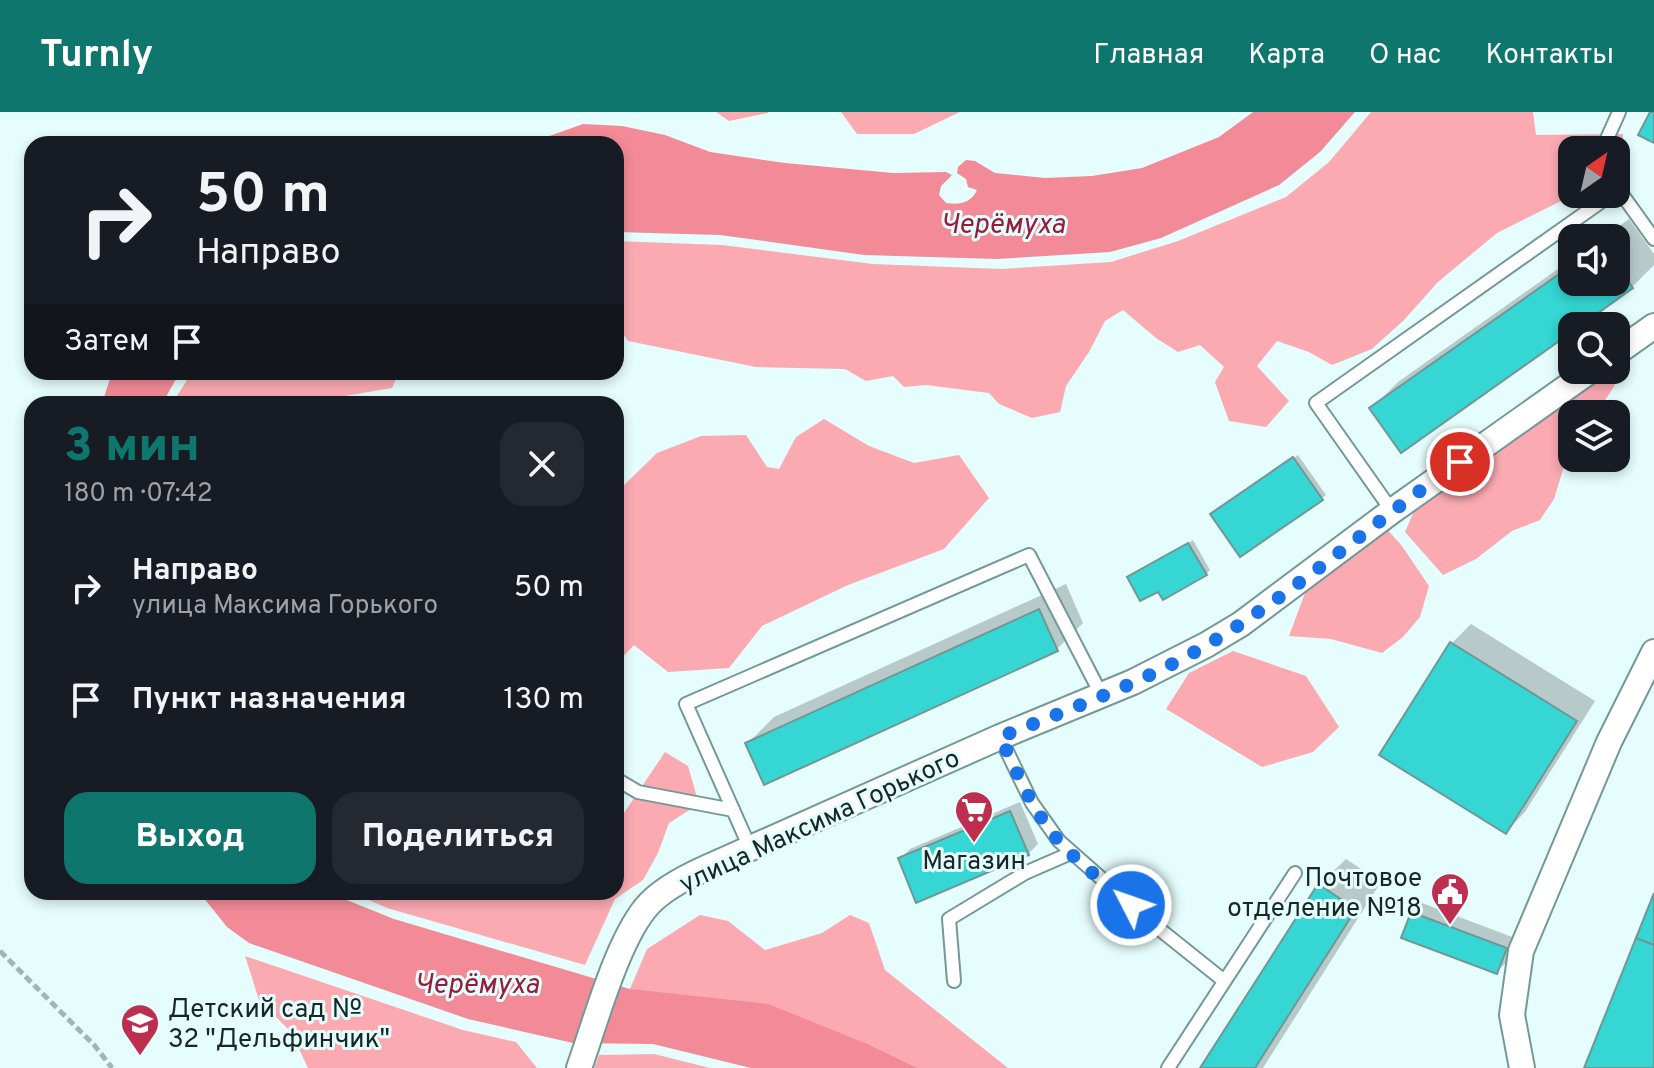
<!DOCTYPE html>
<html lang="ru">
<head>
<meta charset="utf-8">
<style>
  :root { --surface:#171b24; --page:#242831; --text:#f1f3f6; --muted:#9ea1a6; --accent:#0f766e }
  body { margin:0; font-family:Overpass,sans-serif; background:var(--page); color:var(--text); height:100vh; display:flex; flex-direction:column; font-size:30px; white-space:nowrap }
  * { box-sizing:border-box; margin:0 }
  p { font-size:26px; color:var(--muted) }
  .icon { flex:none; width:44px; height:44px; fill:none; stroke:currentColor; stroke-width:2; stroke-linecap:round; stroke-linejoin:round }
  .map { position:relative; flex:1; overflow:hidden }
  .side { position:absolute; left:24px; top:284px; width:600px; height:504px; display:flex; flex-direction:column; background:var(--surface); border-radius:24px; box-shadow:0 4px 12px #0003 }
  .side>* { flex:none }
  .guide { position:absolute; left:24px; top:24px; width:600px; height:244px; border-radius:24px; box-shadow:0 4px 12px #0003; background:#171b24; color:var(--text); overflow:hidden }
  .needle { width:52px; rotate:34deg }
  .fabs { position:absolute; left:1558px; top:24px; display:grid; gap:16px }
  .fabs a { display:grid; place-items:center; width:72px; height:72px; border-radius:16px; background:var(--surface); box-shadow:0 4px 12px #0003; font-size:40px }
  .pin { position:absolute; display:grid; place-items:center; width:68px; height:68px; color:#fff; margin:-34px; border:4px solid #fff; border-radius:50%; box-shadow:0 2px 8px #0007 }
  .me { position:absolute; width:88px; margin:-44px; rotate:311deg; stroke-linejoin:round; filter:drop-shadow(0 0 6px #0008) }
  .turn { display:flex; align-items:center; gap:28px; height:168px; padding:0 40px; font-size:36px }
  .turn .icon { width:104px; height:104px; stroke-width:2.5 }
  .turn b { display:block; font-size:56px; line-height:68px }
  .then { display:flex; align-items:center; height:76px; padding:0 40px; background:#0003; gap:16px; font-size:30px }
  .round { display:grid; place-items:center; flex:none; width:84px; height:84px; border-radius:24px; background:var(--page) }
  .summary { display:flex; align-items:center; justify-content:space-between; height:136px; padding:0 40px }
  h1 { font-size:48px; font-weight:800; line-height:60px; color:var(--accent) }
  .cta { display:flex; gap:16px; margin-top:auto; padding:16px 40px }
  .cta a { flex:1; height:92px; border-radius:24px; background:var(--accent); color:#fff; font-size:32px; font-weight:800; line-height:92px; text-align:center }
  .cta a+a { background:var(--page); color:var(--text) }
  ul { padding:0; list-style:none }
  li { display:flex; align-items:center; gap:24px; height:112px; padding:0 40px }
  li div { flex:1 }
  li b { display:block; font-size:30px }
  li em { font-style:normal }
  header { display:flex; align-items:center; gap:48px; box-sizing:border-box; height:112px; padding:0 40px; background:var(--accent); color:#fff }
  header strong { font-size:38px }
  nav { display:flex; gap:44px; margin-inline-start:auto; font-size:28px }
  .map>svg:first-child { display:block }
</style>
</head>
<body>
<header>
<strong>Turnly</strong>
<nav><a>Главная</a><a>Карта</a><a>О нас</a><a>Контакты</a></nav>
</header>
<div class="map">
<svg width="1654" height="956" viewBox="0 0 1654 956">
  <rect width="100%" height="100%" fill="#e5fdfc"/>
  <g fill="#fbaab2">
    <polygon points="716,0 768,0 768,1 729,9"/>
    <polygon points="841,0 960,0 914,22 857,22"/>
    <polygon points="1371,0 1533,0 1536,23 1623,22 1623,53 1616,57 1616,38 1572,38 1572,82 1575,82 1497,121 1438,170 1404,208 1372,237 1332,253 1309,240 1277,229 1257,254 1289,289 1266,315 1229,309 1215,270 1224,255 1200,233 1178,240 1156,226 1123,198 1105,209 1089,240 1066,274 1060,300 1032,306 999,292 989,281 926,273 904,275 893,264 866,269 845,257 756,255 628,229 616,211 616,129 722,133 873,152 1001,157 1111,150 1178,129 1286,85 1329,50"/>
    <polygon points="1605,259 1615,273 1596,302 1572,302 1572,339 1566,348 1554,387 1540,408 1512,419 1476,447 1443,463 1405,420 1417,392"/>
    <polygon points="192,260 399,260 392,276 298,292 172,292"/>
    <polygon points="824,307 869,334 914,351 959,343 989,386 944,437 848,473 762,514 729,556 668,560 634,533 616,552 616,381 657,341 701,324 746,323 767,355 779,357 796,325"/>
    <polygon points="1385,415 1402,434 1429,474 1420,505 1403,525 1382,541 1331,527 1289,524 1308,473"/>
    <polygon points="1233,539 1306,564 1339,615 1313,640 1262,655 1166,597 1189,561"/>
    <polygon points="665,640 688,654 699,692 669,711 658,741 643,768 615,787 585,853 387,796 351,780 616,780 616,707 624,701"/>
    <polygon points="700,803 728,809 765,838 822,821 850,803 869,811 885,858 1008,956 918,956 870,933 630,877 647,837"/>
    <polygon points="245,844 463,918 516,930 537,956 308,956 291,920 259,888"/>
    <polygon points="654,942 710,956 594,956 599,943"/>
  </g>
  <g fill="#f28b97">
    <path d="M1253 0H1355L1320 40 1279 73 1161 126 1110 140 997 147 864 143 720 123 616 120V32H527L583 12 622 14 665 23 710 40 785 51 893 61 946 60 952 63 941 74 939 83 946 91C960 93 971 91 977 78L968 75 966 67 957 61 958 55 966 48 975 49 995 61 1045 66 1092 64 1142 56 1219 25Z"/>
    <polygon points="112,260 180,260 162,292 102,292"/>
    <polygon points="199,780 327,780 394,807 630,877 768,892 870,933 918,956 751,956 653,932 573,931 468,907 249,831 227,815"/>
  </g>
  <g fill="#0003">
    <polygon points="1629,107 1654,142 1654,153 1632,175 1577,214 1572,214 1572,217 1372,296 1398,270 1572,147 1572,170 1616,170 1616,126 1602,126"/>
    <polygon points="1298,343 1326,383 1321,387 1217,398"/>
    <polygon points="1193,428 1210,458 1206,462 1159,477 1129,466"/>
    <polygon points="1066,472 1083,511 1057,537 748,631 774,605"/>
    <polygon points="1471,512 1595,589 1525,700 1506,720 1382,642 1452,531"/>
    <polygon points="1020,690 1038,732 1028,742 900,747 910,737"/>
    <polygon points="1346,747 1381,770 1263,956 1203,956 1319,773"/>
    <polygon points="1422,791 1515,826 1507,850 1497,859 1412,801"/>
  </g>
  <g fill="#35d6d3" stroke="#719795" stroke-width="2">
    <polygon points="1650,0 1654,0 1654,31 1638,23"/>
    <polygon points="1616,152 1633,176 1580,214 1572,214 1572,220 1401,341 1369,296 1572,153 1572,170 1616,170"/>
    <polygon points="1293,345 1323,388 1240,445 1210,402"/>
    <polygon points="1188,431 1207,463 1163,488 1158,480 1140,489 1127,465"/>
    <polygon points="1039,497 1058,539 764,673 745,631"/>
    <polygon points="1450,530 1577,609 1506,722 1379,643"/>
    <polygon points="1010,699 1029,743 916,791 898,746"/>
    <polygon points="1318,772 1356,797 1255,956 1200,956"/>
    <polygon points="1654,781 1654,833 1636,826"/>
    <polygon points="1411,800 1507,836 1497,862 1401,826"/>
    <polygon points="1636,826 1654,833 1654,956 1584,956"/>
  </g>
  <g fill="none" stroke-linecap="round" stroke-linejoin="round">
    <defs>
      <g id="service">
        <polyline points="1602,38 1619,0"/>
        <polyline points="1616,74 1654,127"/>
        <polyline points="1392,399 1316,291 1612,82"/>
        <polyline points="1000,625 1032,691 1059,729 1153,812 1223,868"/>
        <polyline points="616,667 638,680 733,698"/>
        <polyline points="750,736 686,592 1029,443 1102,584"/>
        <polyline points="954,869 949,807 1025,761 1071,741"/>
        <polyline points="1168,956 1295,761"/>
      </g>
      <g id="minor">
        <polyline points="1616,241 1654,214"/>
        <path d="M579 956C595 912 618 825 649 792 664 776 686 765 706 756L1000 625 1133 570 1206 533 1241 512 1392 399 1591 258"/>
        <polyline points="1522,956 1512,903 1521,839 1609,630 1654,540"/>
      </g>
    </defs>
    <use href="#service" stroke="#739997" stroke-width="16"/>
    <use href="#minor" stroke="#739997" stroke-width="28"/>
    <polyline stroke="#a0b6b5" stroke-width="5" stroke-dasharray="8 4" stroke-linecap="butt" points="0,839 95,934 112,956"/>
    <use href="#service" stroke="#fff" stroke-width="12"/>
    <use href="#minor" stroke="#fff" stroke-width="24"/>
  </g>
  <g fill="none" stroke-linecap="round" stroke-linejoin="round">
    <path stroke="#1a73e8" stroke-width="14" stroke-dasharray="0 25.2" d="M1131 793C1107 772 1079 752 1057 727 1032 698 1017 660 1000 625 1070 597 1142 571 1207 533 1296 480 1375 409 1460 350"/>
  </g>
  <defs>
    <symbol id="supermarket-pin" viewBox="-11 -11 22 30"><path d="M0 17L-7.5 6A9.5 9.5 0 1 1 7.5 6Z" fill="#be2e4f" stroke="#e5fdfc"/><path d="M-6-5.5h2.5l.6 2H6L4.5 2H-2.5L-4.4-4H-6ZM-1.5 3.2a1.3 1.3 0 1 0 .1 0ZM3 3.2a1.3 1.3 0 1 0 .1 0Z" fill="#fff"/></symbol>
    <symbol id="civic-pin" viewBox="-11 -11 22 30"><path d="M0 17L-7.5 6A9.5 9.5 0 1 1 7.5 6Z" fill="#be2e4f" stroke="#e5fdfc"/><path d="M-.6-6.5H3V-4.5H.6V-3L4-1V1h2V6H-6V1h2V-1L-.6-3ZM-1.2 2.5V6h2.4V2.5Z" fill="#fff"/></symbol>
    <symbol id="school-pin" viewBox="-11 -11 22 30"><path d="M0 17L-7.5 6A9.5 9.5 0 1 1 7.5 6Z" fill="#be2e4f" stroke="#e5fdfc"/><path d="M0-5L7-2L0 1L-7-2ZM-4 1L0 2.5L4 1V4Q0 6-4 4Z" fill="#fff"/></symbol>
  </defs>
  <g fill-rule="evenodd">
    <use href="#supermarket-pin" x="952" y="676" width="44" height="60"/>
    <use href="#civic-pin" x="1428" y="758" width="44" height="60"/>
    <use href="#school-pin" x="118" y="889" width="44" height="60"/>
  </g>
  <g text-anchor="middle" stroke-width="6" stroke-linejoin="round" paint-order="stroke">
    <g font-size="26" fill="#172726" stroke="#e5fdfc">
      <text transform="translate(819 708) rotate(-25)" y="9">улица Максима Горького</text>
    </g>
    <g font-size="26" fill="#172726" stroke="#e5fdfc">
      <text x="974" y="757">Магазин</text>
      <text x="1422" y="774" text-anchor="end">Почтовое<tspan x="1422" dy="30">отделение №18</tspan></text>
      <text x="168" y="905" text-anchor="start">Детский сад №<tspan x="168" dy="30">32 "Дельфинчик"</tspan></text>
    </g>
    <g font-size="28" font-style="italic" fill="#961c3a" stroke="#e5fdfc">
      <text x="1003" y="121">Черёмуха</text>
      <text x="477" y="881">Черёмуха</text>
    </g>
  </g>
</svg>
<div class="fabs">
<a><svg class="needle" viewBox="-14 -14 28 28"><path d="M0-13l5 13h-10z" fill="#e53935"/><path d="M0 13l5-13h-10z" fill="#9ea1a6"/></svg></a>
<a><svg class="icon" aria-label="sound" viewBox="0 0 24 24"><path d="M4 9h4l5-4v14l-5-4H4zM17 9q2 3 0 6"/></svg></a>
<a><svg class="icon" aria-label="search" viewBox="0 0 24 24"><circle cx="10" cy="10" r="6"/><path d="M15 15l6 6"/></svg></a>
<a><svg class="icon" aria-label="layers" viewBox="0 0 24 24"><path d="M12 4l9 5-9 5-9-5zM3 14l9 5 9-5"/></svg></a>
</div>
<div class="pin" style="left:1460px;top:350px;background:#d93025"><svg class="icon" aria-label="arrive" viewBox="0 0 24 24"><path d="M6 21V4h12l-3 4 3 4H6"/></svg></div>
<svg class="me" style="left:1131px;top:793px" viewBox="-20 -20 40 40"><circle r="17" fill="#1a73e8" stroke="#fff" stroke-width="3"/><path d="M0-11L8 9 0 5-8 9z" fill="#fff"/></svg>
<div class="guide">
<div class="turn"><svg class="icon" aria-label="right" viewBox="0 0 24 24"><path d="M7 20v-9h11M14 6l5 5-5 5"/></svg><div><b>50 m</b>Направо</div></div>
<div class="then">Затем<svg class="icon" aria-label="arrive" viewBox="0 0 24 24"><path d="M6 21V4h12l-3 4 3 4H6"/></svg></div>
</div>
<section class="side">
<div class="summary"><div><h1>3 мин</h1><p>180 m · 07:42</p></div><a class="round"><svg class="icon" aria-label="close" viewBox="0 0 24 24"><path d="M6 6l12 12M18 6L6 18"/></svg></a></div>
<ul>
<li><svg class="icon" aria-label="right" viewBox="0 0 24 24"><path d="M7 20v-9h11M14 6l5 5-5 5"/></svg><div><b>Направо</b><p>улица Максима Горького</p></div><em>50 m</em></li>
<li><svg class="icon" aria-label="arrive" viewBox="0 0 24 24"><path d="M6 21V4h12l-3 4 3 4H6"/></svg><div><b>Пункт назначения</b></div><em>130 m</em></li>
</ul>
<div class="cta"><a>Выход</a><a>Поделиться</a></div>
</section>
</div>
</body>
</html>
